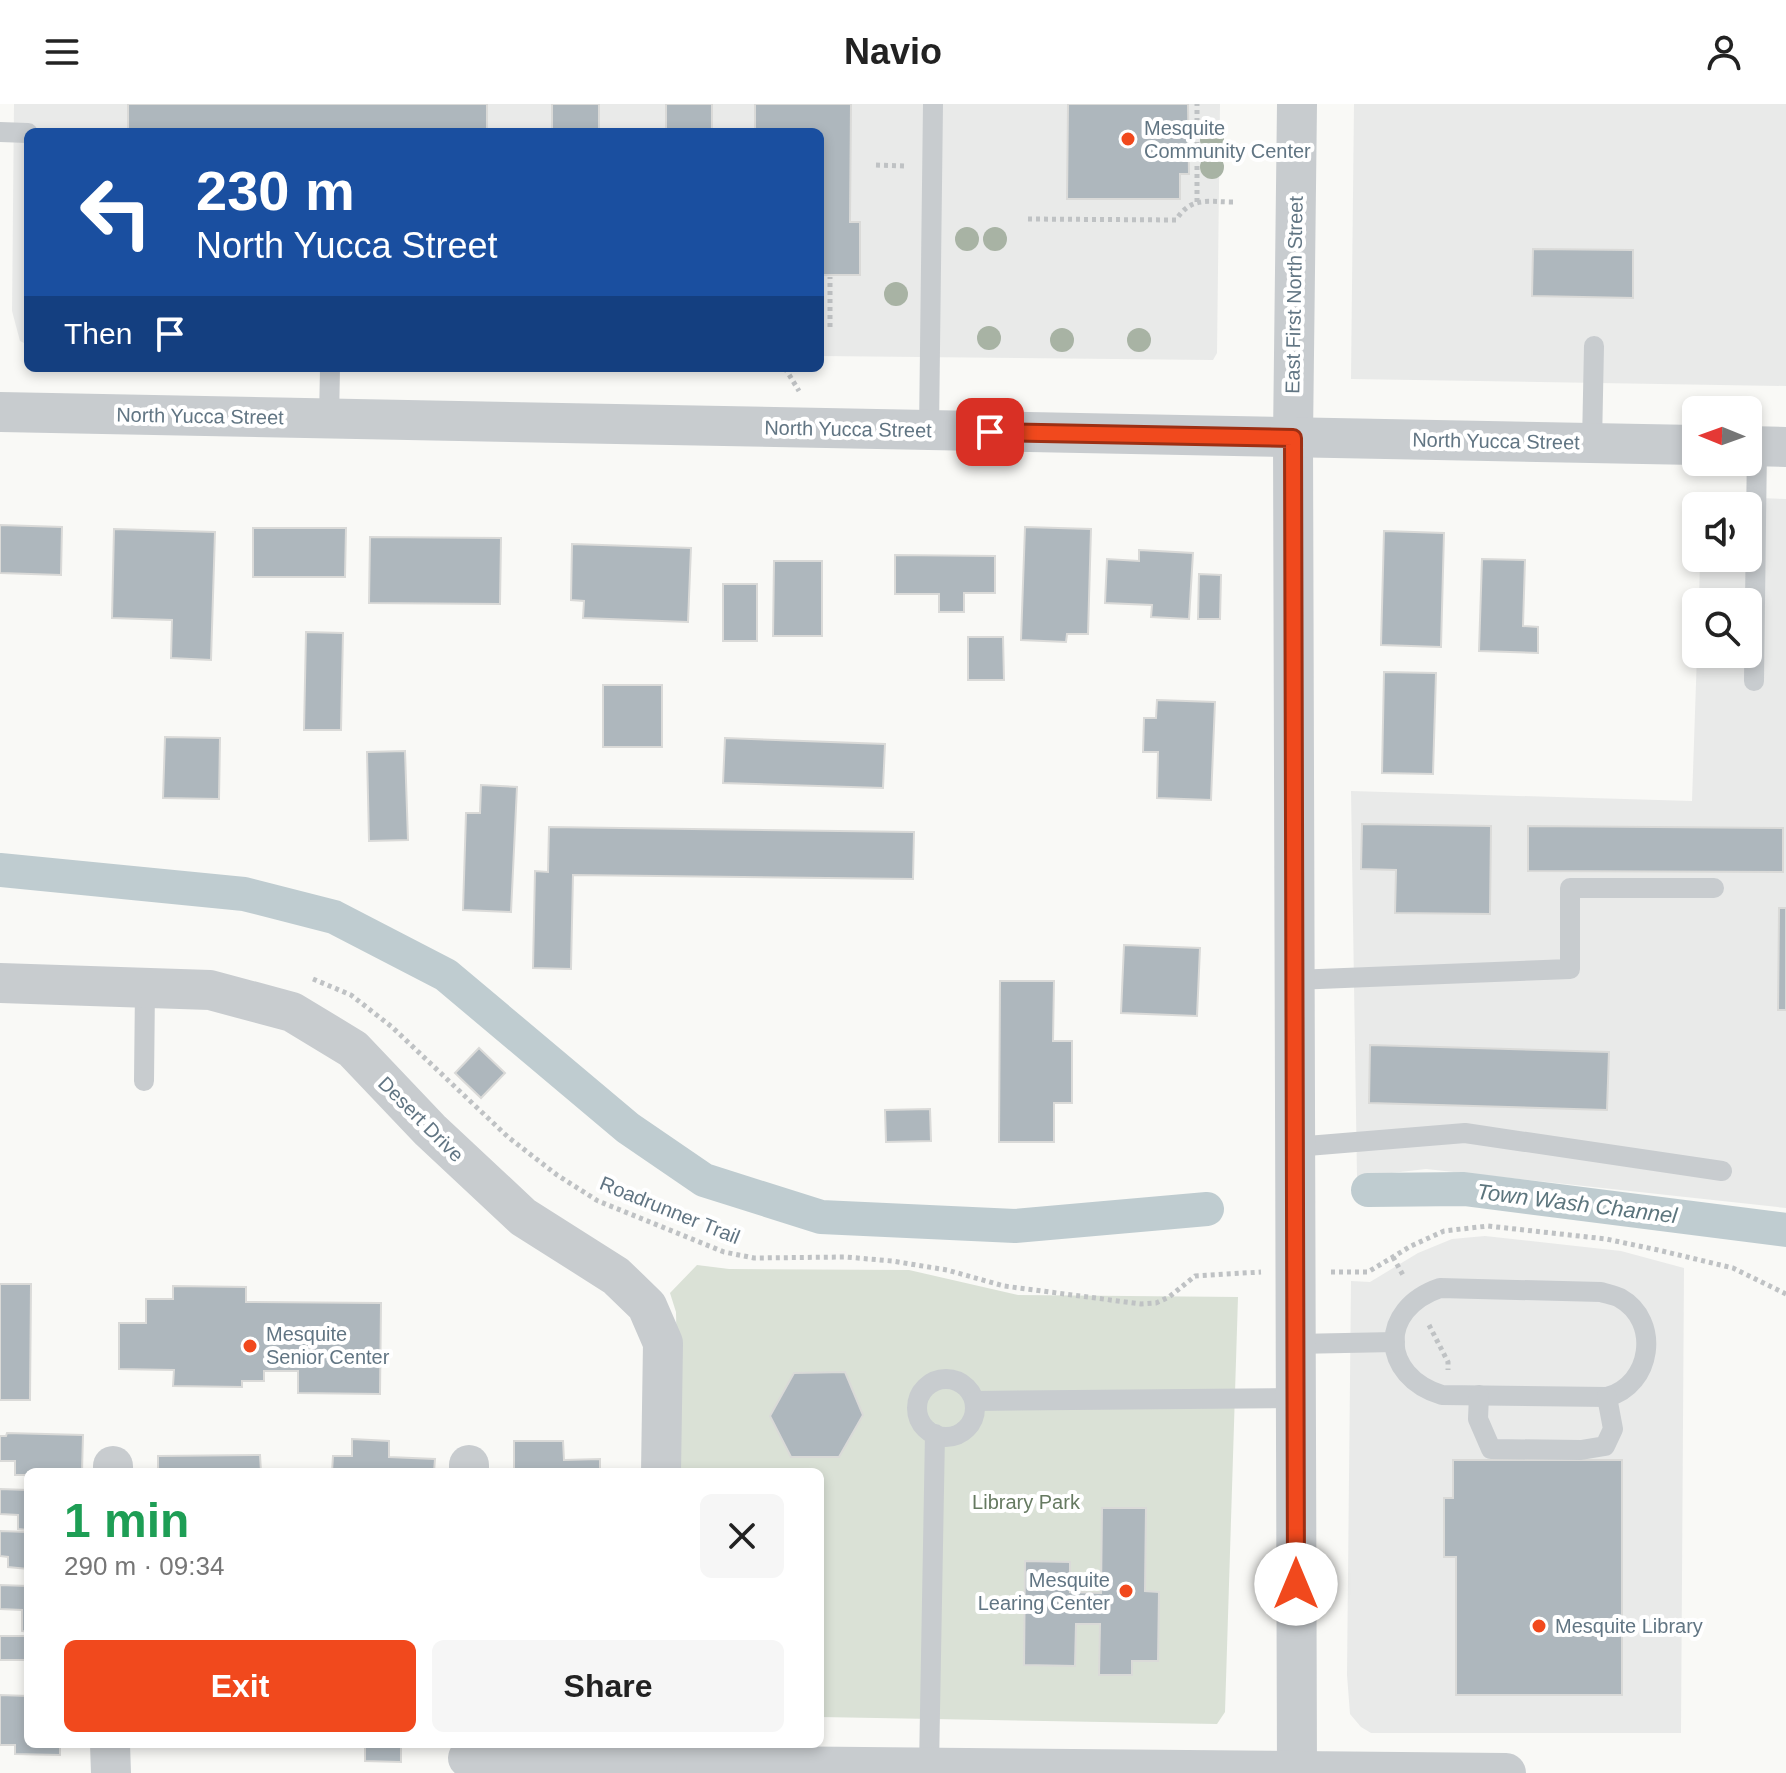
<!DOCTYPE html>
<html lang="en">
<head>
<meta charset="utf-8">
<style>
  :root { --surface:#fff; --page:#f6f6f6; --text:#222; --muted:#767676; --accent:#f1491d }
  body { margin:0; font-family:Arial,sans-serif; background:var(--page); color:var(--text); height:100vh; display:flex; flex-direction:column; font-size:30px; white-space:nowrap }
  * { box-sizing:border-box; margin:0 }
  p { font-size:26px; color:var(--muted) }
  .icon { flex:none; width:44px; height:44px; fill:none; stroke:currentColor; stroke-width:2; stroke-linecap:round; stroke-linejoin:round }
  .map { position:relative; flex:1; overflow:hidden }
  .details { position:absolute; left:24px; top:1364px; width:800px; height:280px; display:flex; flex-direction:column; background:var(--surface); border-radius:12px; box-shadow:0 4px 12px #0003 }
  .details>* { flex:none }
  .banner { position:absolute; left:24px; top:24px; width:800px; height:244px; border-radius:12px; box-shadow:0 4px 12px #0003; background:#1a4fa0; color:#fff; overflow:hidden }
  .needle { width:52px; rotate:271deg }
  .buttons { position:absolute; left:1682px; top:292px; display:grid; gap:16px }
  .buttons a { display:grid; place-items:center; width:80px; height:80px; border-radius:12px; background:var(--surface); box-shadow:0 4px 12px #0003; font-size:40px }
  .pin { position:absolute; display:grid; place-items:center; width:68px; height:68px; color:#fff; margin:-34px; border-radius:16px; box-shadow:0 4px 12px #0006 }
  .me { position:absolute; width:88px; margin:-44px; rotate:0deg; stroke-linejoin:round; filter:drop-shadow(0 0 6px #0008) }
  .turn { display:flex; align-items:center; gap:28px; height:168px; padding:0 40px; font-size:36px }
  .turn .icon { width:104px; height:104px; stroke-width:2.5 }
  .turn b { display:block; font-size:56px; line-height:68px }
  .then { display:flex; align-items:center; height:76px; padding:0 40px; background:#0003; gap:16px; font-size:30px }
  .round { display:grid; place-items:center; flex:none; width:84px; height:84px; border-radius:12px; background:var(--page) }
  .headline { display:flex; align-items:center; justify-content:space-between; height:136px; padding:0 40px }
  h1 { font-size:48px; font-weight:700; line-height:60px; color:#1e9e55 }
  .button { display:flex; gap:16px; margin-top:auto; padding:16px 40px }
  .button a { flex:1; height:92px; border-radius:12px; background:var(--accent); color:#fff; font-size:32px; font-weight:700; line-height:92px; text-align:center }
  .button a+a { background:var(--page); color:var(--text) }
  header { display:flex; justify-content:space-between; align-items:center; height:104px; padding:0 40px; background:var(--surface); font-size:36px; font-weight:700 }
  .map>svg:first-child { display:block }
</style>
</head>
<body>
<header><svg class="icon" aria-label="menu" viewBox="0 0 24 24"><path d="M4 6h16M4 12h16M4 18h16"/></svg>Navio<svg class="icon" aria-label="person" viewBox="0 0 24 24"><circle cx="12" cy="8" r="4"/><path d="M4 21q1-7 8-7t8 7"/></svg></header>
<div class="map">
<svg width="1786" height="1669" viewBox="0 0 1786 1669">
  <rect width="100%" height="100%" fill="#f9f9f6"/>
  <g fill="#e9eae9">
    <polygon points="14,0 1220,0 1217,249 1213,256 820,252 820,28 28,28 28,241 20,237 12,207"/>
    <polygon points="1354,0 1786,0 1786,282 1351,275"/>
    <polygon points="1702,392 1786,395 1786,1104 1426,1065 1357,1073 1351,687 1692,697 1697,550 1748,550 1748,498 1699,498 1700,454 1748,454 1748,402 1702,402"/>
    <polygon points="1485,1132 1621,1147 1684,1164 1681,1629 1371,1629 1361,1623 1350,1610 1347,1571 1351,1177 1370,1178 1418,1149 1452,1135"/>
  </g>
  <polygon fill="#dae1d6" points="697,1161 729,1165 909,1166 1018,1191 1238,1193 1225,1608 1217,1620 820,1613 820,1368 679,1368 676,1208 670,1189"/>
  <g fill="none" stroke-linecap="round" stroke-linejoin="round">
    <g stroke="#bfccd0" stroke-width="34">
      <polyline points="0,766 244,790 334,813 446,871 628,1024 704,1076 821,1113 1015,1122 1207,1105"/>
      <polyline points="1368,1086 1464,1085 1786,1126"/>
    </g>
  </g>
  <g fill="#aeb7bd" stroke="#dadad8" stroke-width="2">
    <rect x="128" y="0" width="359" height="28"/>
    <rect x="552" y="0" width="47" height="28"/>
    <rect x="666" y="0" width="46" height="28"/>
    <polygon points="755,0 851,0 850,118 860,118 860,171 820,171 820,28 755,28"/>
    <polygon points="1068,0 1188,0 1189,70 1180,70 1180,95 1067,95"/>
    <polygon points="1533,145 1633,146 1633,194 1532,192"/>
    <polygon points="0,421 62,423 61,471 0,469"/>
    <polygon points="1025,423 1091,425 1088,530 1067,530 1066,538 1021,536"/>
    <polygon points="253,424 346,424 345,473 253,473"/>
    <polygon points="114,425 215,428 211,556 171,554 172,516 112,514"/>
    <polygon points="1384,427 1444,429 1441,543 1381,541"/>
    <polygon points="370,433 501,434 500,500 369,499"/>
    <polygon points="572,440 691,444 688,518 583,514 584,497 571,496"/>
    <polygon points="1139,446 1193,449 1189,515 1151,513 1152,501 1105,499 1107,455 1139,457"/>
    <polygon points="895,451 995,452 995,489 964,489 964,508 939,508 939,490 895,490"/>
    <polygon points="1482,455 1525,456 1523,522 1538,523 1538,549 1479,547"/>
    <polygon points="774,457 822,457 822,532 773,532"/>
    <polygon points="1199,470 1221,471 1220,515 1198,515"/>
    <rect x="723" y="480" width="34" height="57"/>
    <polygon points="306,528 343,529 341,626 304,626"/>
    <polygon points="968,533 1003,533 1004,576 968,576"/>
    <polygon points="1384,568 1436,569 1433,670 1382,669"/>
    <rect x="603" y="581" width="59" height="62"/>
    <polygon points="1157,596 1215,598 1211,696 1157,694 1158,648 1143,648 1144,614 1156,614"/>
    <polygon points="165,633 220,634 219,695 163,694"/>
    <polygon points="725,634 885,640 883,684 723,679"/>
    <polygon points="405,647 408,736 369,737 367,648"/>
    <polygon points="481,681 517,683 511,808 463,806 466,709 480,709"/>
    <polygon points="1362,720 1491,722 1490,810 1395,809 1396,766 1361,765"/>
    <polygon points="1528,722 1783,724 1783,768 1528,767"/>
    <polygon points="549,723 914,728 913,775 573,771 571,865 533,864 535,767 548,768"/>
    <polygon points="1779,804 1786,804 1786,906 1778,906"/>
    <polygon points="1124,841 1200,844 1197,912 1121,909"/>
    <polygon points="1000,877 1054,877 1053,937 1072,937 1072,999 1054,999 1054,1038 999,1038"/>
    <polygon points="1370,941 1609,948 1607,1006 1369,999"/>
    <polygon points="479,944 505,969 481,994 455,969"/>
    <polygon points="930,1005 931,1037 886,1038 885,1006"/>
    <polygon points="0,1180 31,1180 30,1296 0,1296"/>
    <polygon points="173,1182 246,1183 246,1198 381,1199 380,1290 298,1289 298,1267 264,1267 264,1277 242,1277 242,1283 173,1282 174,1266 119,1265 119,1219 146,1219 146,1195 173,1195"/>
    <polygon points="845,1268 863,1311 839,1353 791,1353 770,1312 794,1269"/>
    <polygon points="7,1329 83,1331 82,1368 28,1368 28,1371 15,1371 15,1357 0,1357 0,1332 6,1332"/>
    <polygon points="352,1335 389,1337 389,1353 435,1355 434,1368 332,1368 333,1352 352,1352"/>
    <polygon points="514,1337 563,1337 564,1356 600,1355 600,1368 514,1368"/>
    <polygon points="260,1351 261,1368 158,1368 158,1352"/>
    <polygon points="1453,1356 1622,1356 1622,1591 1456,1591 1456,1453 1444,1453 1444,1394 1453,1394"/>
    <polygon points="0,1385 28,1386 28,1426 18,1425 18,1411 0,1410"/>
    <polygon points="1102,1404 1146,1404 1145,1487 1159,1488 1158,1557 1132,1557 1132,1571 1099,1571 1100,1520 1076,1520 1075,1562 1024,1561 1025,1457 1070,1458 1070,1488 1101,1489"/>
    <polygon points="0,1427 28,1428 28,1465 8,1463 8,1453 0,1452"/>
    <polygon points="0,1481 28,1482 28,1528 22,1527 22,1506 0,1505"/>
    <rect x="0" y="1532" width="28" height="24"/>
    <polygon points="0,1591 28,1592 28,1640 60,1640 60,1651 15,1650 15,1641 0,1641"/>
    <polygon points="157,1640 250,1640 250,1642"/>
    <polygon points="365,1640 401,1640 401,1658 365,1657"/>
  </g>
  <g fill="none" stroke-linecap="round" stroke-linejoin="round">
    <g stroke="#bfc2c4" stroke-width="5" stroke-dasharray="4 4" stroke-linecap="butt">
      <polyline points="876,61 907,62"/>
      <polyline points="1197,98 1197,0"/>
      <path d="M1028 115 1176 116C1191 92 1208 98 1233 98"/>
      <polyline points="830,223 830,173"/>
      <polyline points="785,264 799,287"/>
      <polyline points="313,875 351,891 392,923 508,1033 557,1071 598,1097 724,1148 754,1154 846,1153 892,1157 947,1166 1004,1182 1141,1200 1156,1199 1169,1193 1195,1172 1261,1168"/>
      <polyline points="1393,1153 1404,1173"/>
      <polyline points="1331,1168 1368,1168 1411,1142 1444,1127 1488,1122 1606,1135 1658,1146 1733,1164 1786,1190"/>
      <polyline points="1429,1221 1448,1258 1448,1266"/>
    </g>
    <g stroke="#c8cccf" stroke-width="20">
      <polyline points="0,28 28,29"/>
      <polyline points="329,315 330,264"/>
      <polyline points="929,326 933,0"/>
      <polyline points="1592,339 1594,242"/>
      <polyline points="1754,577 1757,342"/>
      <polyline points="1294,876 1570,865 1570,784 1714,784"/>
      <polyline points="144,977 145,884"/>
      <polyline points="1295,1043 1465,1029 1722,1067"/>
      <path d="M1440 1184 1601 1188C1607 1190 1614 1191 1620 1194 1661 1217 1652 1281 1607 1293L1442 1291C1380 1272 1378 1205 1440 1184Z"/>
      <polyline points="1295,1240 1395,1238"/>
      <circle cx="946" cy="1304" r="29"/>
      <polyline points="1479,1291 1478,1315 1491,1345 1581,1346 1605,1342 1613,1325 1607,1293"/>
      <polyline points="975,1297 1296,1294"/>
      <polyline points="929,1663 935,1330"/>
    </g>
    <g stroke="#c8cccf" stroke-width="40">
      <polyline points="1297,0 1293,334 1297,1667"/>
      <polyline points="0,308 1696,341"/>
      <polyline points="1748,342 1786,343"/>
      <polyline points="0,879 210,886 292,908 353,945 430,1026 523,1113 616,1172 647,1202 663,1239 661,1368"/>
      <polyline points="113,1368 113,1362"/>
      <polyline points="469,1368 469,1361"/>
      <polyline points="110,1640 111,1669"/>
      <polyline points="657,1640 657,1661 1506,1669"/>
      <polyline points="468,1654 657,1661"/>
    </g>
  </g>
  <g fill="#a8b3a4">
    <circle cx="1212" cy="36" r="12"/>
    <circle cx="1212" cy="63" r="12"/>
    <circle cx="967" cy="135" r="12"/>
    <circle cx="995" cy="135" r="12"/>
    <circle cx="896" cy="190" r="12"/>
    <circle cx="989" cy="234" r="12"/>
    <circle cx="1062" cy="236" r="12"/>
    <circle cx="1139" cy="236" r="12"/>
  </g>
  <g fill="none" stroke-linecap="round" stroke-linejoin="round">
    <defs>
      <polyline id="route" points="990,328 1293,334 1296,1480"/>
    </defs>
    <use href="#route" stroke="#9d2f13" stroke-width="20"/>
    <use href="#route" stroke="#f1491d" stroke-width="14"/>
  </g>
  <g fill="#f1491d" stroke="#fff" stroke-width="3">
    <circle cx="1128" cy="35" r="8"/>
    <circle cx="250" cy="1242" r="8"/>
    <circle cx="1126" cy="1487" r="8"/>
    <circle cx="1539" cy="1522" r="8"/>
  </g>
  <g text-anchor="middle" stroke-width="8" stroke-linejoin="round" paint-order="stroke">
    <g font-size="20" fill="#617583" stroke="#fff" text-anchor="start">
      <text x="1144" y="31">Mesquite<tspan x="1144" dy="23">Community Center</tspan></text>
      <text x="266" y="1237">Mesquite<tspan x="266" dy="23">Senior Center</tspan></text>
      <text x="1110" y="1483" text-anchor="end">Mesquite<tspan x="1110" dy="23">Learing Center</tspan></text>
      <text x="1555" y="1529">Mesquite Library</text>
    </g>
    <g font-size="20" fill="#617583" stroke="#fff">
      <text transform="translate(1294 191) rotate(-89)" y="7">East First North Street</text>
      <text transform="translate(200 312) rotate(1)" y="7">North Yucca Street</text>
      <text transform="translate(848 325) rotate(1)" y="7">North Yucca Street</text>
      <text transform="translate(1496 337) rotate(1)" y="7">North Yucca Street</text>
      <text transform="translate(421 1015) rotate(45)" y="7">Desert Drive</text>
      <text transform="translate(670 1106) rotate(22)" y="7">Roadrunner Trail</text>
    </g>
    <g font-size="20" fill="#667a61" stroke="#fff">
      <text x="1026" y="1405">Library Park</text>
    </g>
    <g font-size="22" font-style="italic" fill="#5c757d" stroke="#fff">
      <text transform="translate(1577 1099) rotate(7)" y="8">Town Wash Channel</text>
    </g>
  </g>
</svg>
<div class="buttons">
<a><svg class="needle" viewBox="-14 -14 28 28"><path d="M0-13l5 13h-10z" fill="#e53935"/><path d="M0 13l5-13h-10z" fill="#767676"/></svg></a>
<a><svg class="icon" aria-label="sound" viewBox="0 0 24 24"><path d="M4 9h4l5-4v14l-5-4H4zM17 9q2 3 0 6"/></svg></a>
<a><svg class="icon" aria-label="search" viewBox="0 0 24 24"><circle cx="10" cy="10" r="6"/><path d="M15 15l6 6"/></svg></a>
</div>
<div class="pin" style="left:990px;top:328px;background:#d93025"><svg class="icon" aria-label="arrive" viewBox="0 0 24 24"><path d="M6 21V4h12l-3 4 3 4H6"/></svg></div>
<svg class="me" style="left:1296px;top:1480px" viewBox="-20 -20 40 40"><circle r="19" fill="#fff"/><path d="M0-13L10 11 0 6-10 11z" fill="#f1491d"/></svg>
<div class="banner">
<div class="turn"><svg class="icon" aria-label="left" viewBox="0 0 24 24"><path d="M17 20v-9H6M10 6l-5 5 5 5"/></svg><div><b>230 m</b>North Yucca Street</div></div>
<div class="then">Then<svg class="icon" aria-label="arrive" viewBox="0 0 24 24"><path d="M6 21V4h12l-3 4 3 4H6"/></svg></div>
</div>
<section class="details">
<div class="headline"><div><h1>1 min</h1><p>290 m · 09:34</p></div><a class="round"><svg class="icon" aria-label="close" viewBox="0 0 24 24"><path d="M6 6l12 12M18 6L6 18"/></svg></a></div>
<div class="button"><a>Exit</a><a>Share</a></div>
</section>
</div>
</body>
</html>
